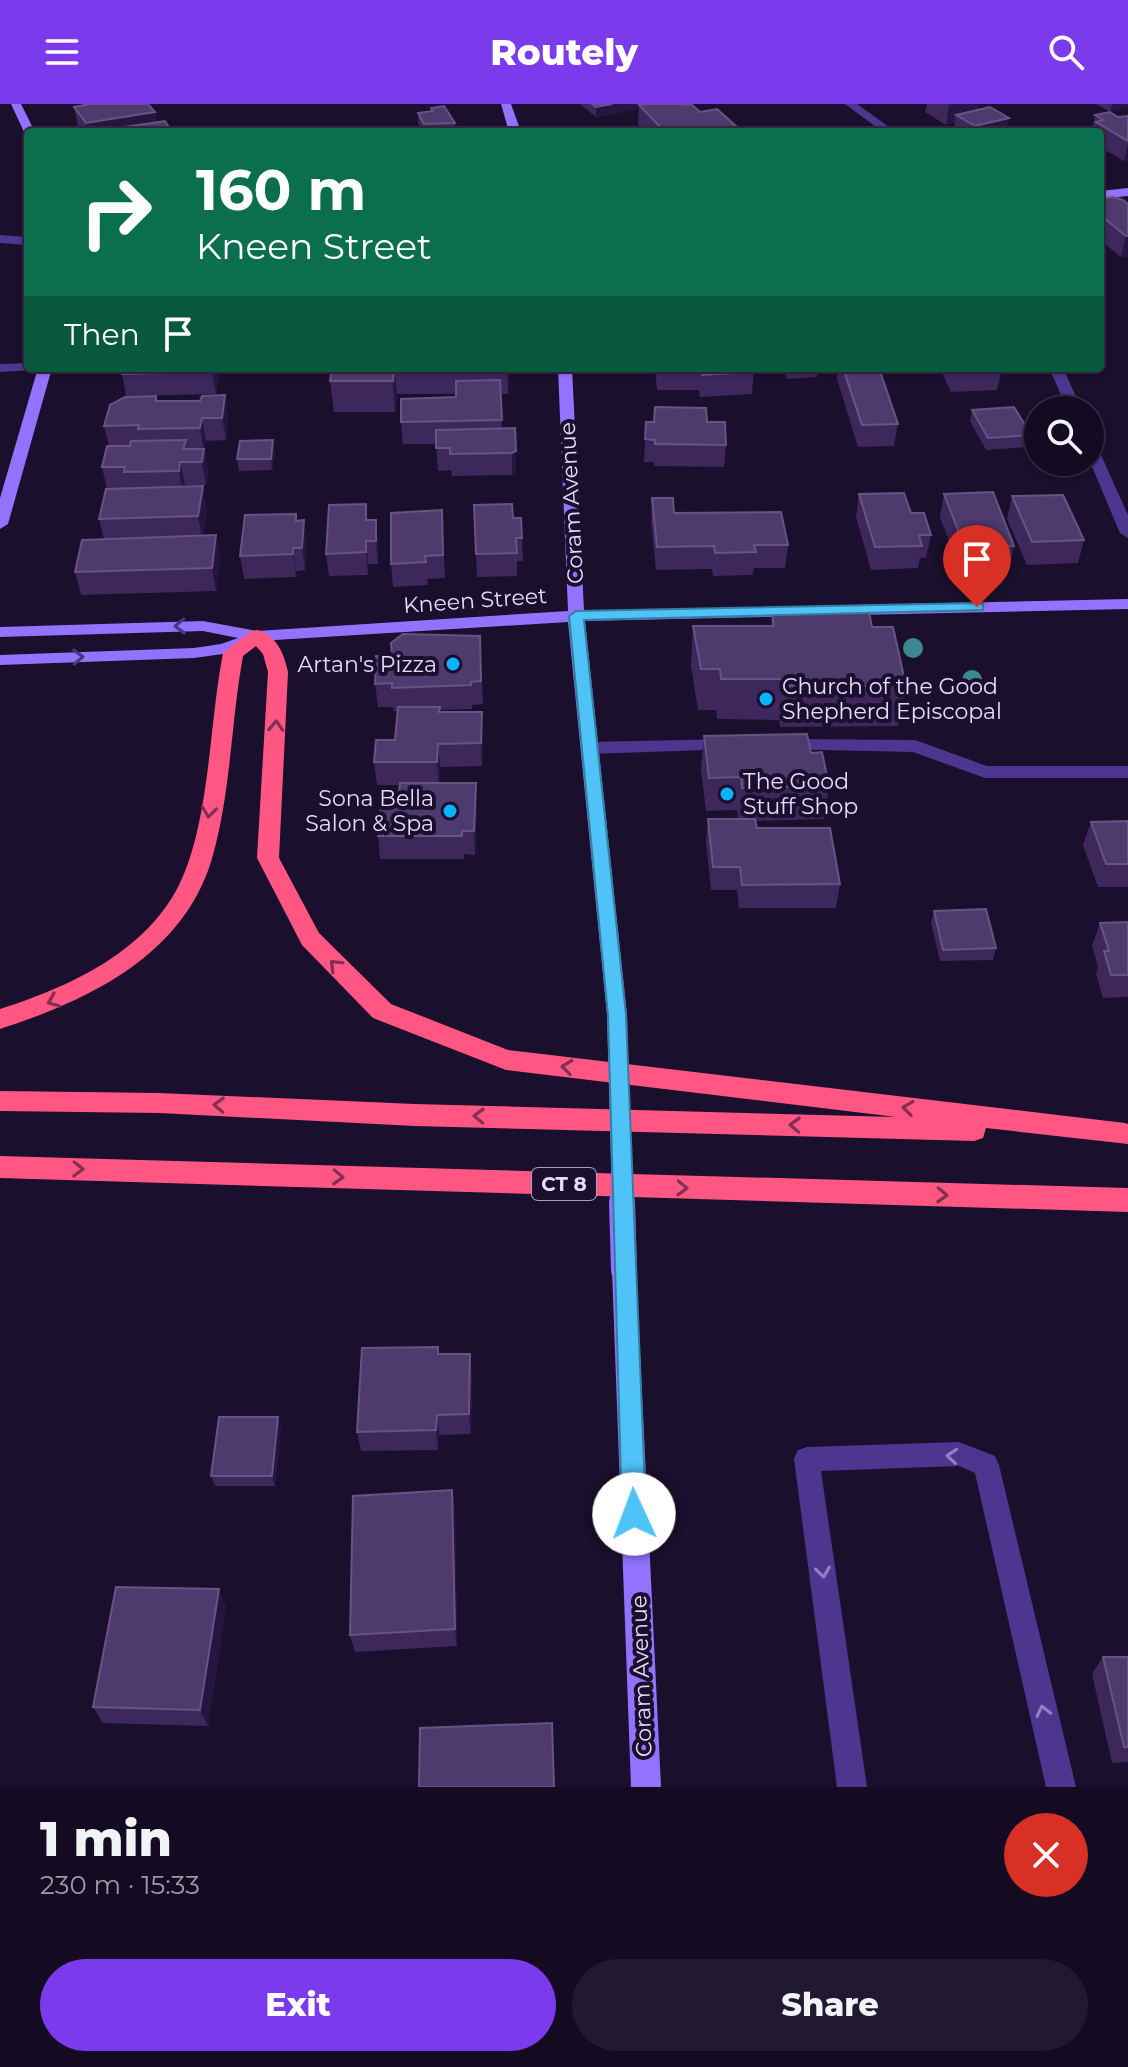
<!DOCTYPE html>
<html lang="en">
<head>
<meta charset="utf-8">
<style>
  :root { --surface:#140b22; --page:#21192f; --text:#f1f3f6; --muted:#9d9ba5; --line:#332b40; --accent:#7c3aed }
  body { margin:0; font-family:Montserrat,sans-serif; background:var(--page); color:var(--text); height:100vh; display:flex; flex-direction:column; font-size:30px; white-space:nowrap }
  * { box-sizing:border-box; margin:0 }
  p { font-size:26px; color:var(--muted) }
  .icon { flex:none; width:44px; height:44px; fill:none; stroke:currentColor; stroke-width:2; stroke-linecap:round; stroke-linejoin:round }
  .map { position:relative; height:1683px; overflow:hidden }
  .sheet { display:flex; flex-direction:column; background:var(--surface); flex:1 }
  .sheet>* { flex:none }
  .top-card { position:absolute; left:24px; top:24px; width:1080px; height:244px; border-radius:8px; box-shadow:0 2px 6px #0004,0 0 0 2px var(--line); background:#0b6e4f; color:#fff; overflow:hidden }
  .fabs { position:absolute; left:1024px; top:292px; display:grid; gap:16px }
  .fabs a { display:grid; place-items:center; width:80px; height:80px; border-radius:50%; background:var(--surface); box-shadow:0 2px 6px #0004,0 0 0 2px var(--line); font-size:40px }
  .pin { position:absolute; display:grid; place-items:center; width:68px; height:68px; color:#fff; margin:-82px -34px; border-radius:50% 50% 50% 0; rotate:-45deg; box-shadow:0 0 8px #0007 }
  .pin .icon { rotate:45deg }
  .me { position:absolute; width:88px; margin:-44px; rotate:358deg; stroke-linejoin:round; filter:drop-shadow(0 0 6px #0008) }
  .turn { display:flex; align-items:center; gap:28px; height:168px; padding:0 40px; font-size:36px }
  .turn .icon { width:104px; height:104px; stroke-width:2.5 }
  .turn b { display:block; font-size:56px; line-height:68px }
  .then { display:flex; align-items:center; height:76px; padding:0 40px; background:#0003; gap:16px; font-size:30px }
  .round { display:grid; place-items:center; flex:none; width:84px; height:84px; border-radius:42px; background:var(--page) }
  .head { display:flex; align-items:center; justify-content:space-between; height:136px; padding:0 40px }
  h1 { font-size:48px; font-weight:800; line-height:60px }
  .action { display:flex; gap:16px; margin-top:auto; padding:16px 40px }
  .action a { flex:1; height:92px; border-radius:48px; background:var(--accent); color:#fff; font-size:32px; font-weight:800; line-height:92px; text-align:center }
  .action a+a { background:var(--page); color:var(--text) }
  header { display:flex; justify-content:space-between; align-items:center; height:104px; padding:0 40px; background:var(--accent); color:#fff; font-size:36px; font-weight:800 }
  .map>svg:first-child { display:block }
</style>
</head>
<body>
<header><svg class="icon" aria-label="menu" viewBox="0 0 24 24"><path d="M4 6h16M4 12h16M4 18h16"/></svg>Routely<svg class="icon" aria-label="search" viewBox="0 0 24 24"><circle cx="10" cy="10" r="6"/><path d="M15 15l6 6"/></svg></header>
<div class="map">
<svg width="1128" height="1683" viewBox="0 0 1128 1683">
  <rect width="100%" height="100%" fill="#1a0f2d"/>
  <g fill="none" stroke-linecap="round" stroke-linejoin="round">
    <g fill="#4c368f" fill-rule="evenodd">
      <polygon points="729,635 735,637 738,641 735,645 590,650 581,644 590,638"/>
      <polygon points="785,635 915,636 987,662 1128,662 1128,674 985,674 913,648 779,645 776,641 779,637"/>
      <polygon points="959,1338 995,1352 999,1361 1076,1683 1046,1683 975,1369 959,1362 821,1367 867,1683 837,1683 794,1355 798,1346 807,1343"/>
    </g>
    <g fill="#4c368f" fill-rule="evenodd">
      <polygon points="845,0 857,0 896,28 883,28"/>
      <polygon points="0,131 28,133 28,141 0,139"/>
      <polygon points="28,259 28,264 33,266 0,268 0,260"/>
      <polygon points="1049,264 1063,264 1082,306 1068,306"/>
      <polygon points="1090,338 1097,342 1128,411 1128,434 1120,429 1090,358"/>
    </g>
    <g fill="#9372ff" fill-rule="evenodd">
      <polygon points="11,0 21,0 35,28 25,30"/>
      <polygon points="501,0 511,0 521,28 509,28"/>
      <polygon points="1128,84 1128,92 1100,95 1100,87"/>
      <polygon points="38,264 52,264 8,420 0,425 0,394"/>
      <polygon points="558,264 572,264 584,507 1128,495 1128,505 585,517 627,911 624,917 610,917 607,911 568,518 259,537 230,549 194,554 0,561 0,551 194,544 221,540 238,534 203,527 0,533 0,523 203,517 257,527 568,507"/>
      <polygon points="624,1156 632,1159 636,1166 661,1683 631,1683 612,1166 616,1159"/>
    </g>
    <g fill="#ff5683" fill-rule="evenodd">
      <path d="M257 526C277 531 284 550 288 568L279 754 319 829 391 900 508 946 1125 1019 1128 1020V1040L986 1024 983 1034 974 1037 415 1022 159 1009 0 1007V987L159 989 415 1000 896 1013 506 966 373 914 302 841 257 754 268 568 263 550 256 542 243 552C231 618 231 686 213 751 186 850 90 896 0 925V905C67 884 144 849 178 783 210 720 209 620 223 549L250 528Z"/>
      <polygon points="0,1052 1128,1084 1128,1108 0,1074"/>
    </g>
    <polyline stroke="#9372ff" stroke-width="20" points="617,911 622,1100"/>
    <polyline stroke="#9372ff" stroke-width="26" points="622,1098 624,1166"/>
  </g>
  <g fill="#3e8792">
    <circle cx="913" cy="544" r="10"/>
    <circle cx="972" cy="576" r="10"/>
  </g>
  <g fill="#3d275b">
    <polygon points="580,0 637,0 637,5 596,13"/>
    <polygon points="927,0 979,0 978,6 1006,28 954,28 955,19 946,21 925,8"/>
    <polygon points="1096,0 1128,0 1128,3 1110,8"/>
    <polygon points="639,1 700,8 736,22 736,28 645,28 638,21"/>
    <polygon points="74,3 156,18 172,28 82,28 78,23"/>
    <polygon points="431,4 455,19 456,28 424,28 418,20 418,9 431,8"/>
    <polygon points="1095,11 1118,13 1128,12 1128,56 1124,57 1100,43 1100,28 1092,28"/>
    <polygon points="1100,95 1128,100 1128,152 1121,153 1100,136"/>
    <polygon points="332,264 509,264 508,290 501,290 502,325 515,324 516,369 512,371 452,372 451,366 438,367 436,340 403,340 401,318 456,293 456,290 397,290 395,308 334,308 330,277"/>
    <polygon points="655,264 754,264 752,290 700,293 699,286 657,286"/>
    <polygon points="783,264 818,264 817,273 787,275"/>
    <polygon points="838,264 879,264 898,320 894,342 858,343 837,275"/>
    <polygon points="940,264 1002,264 997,286 951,288"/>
    <polygon points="220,266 216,290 126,292 122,270"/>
    <polygon points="225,291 228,314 226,336 206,337 204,345 208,367 206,381 185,381 184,383 207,405 203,432 220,454 216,487 81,491 75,468 104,435 99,415 107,385 102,363 109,342 104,322 156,292 157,297 200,297"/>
    <polygon points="972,306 1031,331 1028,343 986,346 970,317"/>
    <polygon points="646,318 707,318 726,341 724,363 654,362 654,358 644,358"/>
    <polygon points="275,348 272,366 239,367 237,355"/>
    <polygon points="859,390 931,431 926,454 920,454 918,464 871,466 856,413"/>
    <polygon points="944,390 1014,442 1009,464 960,466 940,413"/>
    <polygon points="1012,392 1084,436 1078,459 1027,461 1007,415"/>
    <polygon points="652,394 674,409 788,441 785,464 754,464 753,471 713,472 712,465 656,466 651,417"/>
    <polygon points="474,401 513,414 522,434 523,457 517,457 517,472 477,473"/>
    <polygon points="442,406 445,474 427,475 428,481 393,483 391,460"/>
    <polygon points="368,416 378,438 378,460 368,460 368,471 329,472 326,450"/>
    <polygon points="297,417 307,439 305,466 296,467 296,473 244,475 240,452"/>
    <polygon points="818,503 872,523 906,582 898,622 780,623 779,616 717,615 716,606 698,606 691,562 693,522 771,522 772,510 817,510"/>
    <polygon points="480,532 483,600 472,601 472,605 440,606 440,608 483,632 482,662 440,663 439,679 476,679 477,702 475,751 464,750 464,755 380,755 378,732 399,688 400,681 377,681 374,658 395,636 398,607 394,607 393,603 378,603 375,580 392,552"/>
    <polygon points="704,632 811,649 829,682 824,715 756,717 757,724 840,780 836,804 739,804 737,786 711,786 706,738 708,715 738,715 737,706 706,707 701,665"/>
    <polygon points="1128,717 1128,783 1098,783 1083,741 1091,718"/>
    <polygon points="934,807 996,844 993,856 940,857 931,819"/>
    <polygon points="1128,818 1128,893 1103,894 1096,870 1098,862 1092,842 1100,819"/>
    <polygon points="439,1250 472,1270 471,1330 439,1331 438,1346 361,1347 357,1328"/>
    <polygon points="281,1323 275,1382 215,1382 211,1372"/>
    <polygon points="452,1386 455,1405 457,1542 355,1548 350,1531"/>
    <polygon points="226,1503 208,1622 103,1619 93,1603"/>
    <polygon points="1103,1553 1128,1553 1128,1658 1112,1659 1092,1570"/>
  </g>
  <g fill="#271541">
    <polygon points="612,0 637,0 637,5 596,13 596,3"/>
    <polygon points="954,0 979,0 977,13 956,11 955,19 946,21 949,1"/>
    <polygon points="1112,0 1128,0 1128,3 1110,8"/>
    <polygon points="155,8 158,28 111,25 112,28 88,28 86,19"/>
    <polygon points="1009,14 1006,28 974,28 975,22"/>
    <polygon points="736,22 736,28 720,28 720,25"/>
    <polygon points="1128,40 1128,56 1124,57"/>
    <polygon points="1126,132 1128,132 1128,152 1121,153"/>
    <polygon points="213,264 219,264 220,266 216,290 212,268"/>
    <polygon points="394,264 397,290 395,308 393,277"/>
    <polygon points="507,264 509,264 508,290"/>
    <polygon points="225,291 228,314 226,336 222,314"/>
    <polygon points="202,314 206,337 204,347 200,324"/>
    <polygon points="273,336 275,348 272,366 271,355"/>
    <polygon points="204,345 208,367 206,381 202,358"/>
    <polygon points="516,347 516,369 512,371 512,349"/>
    <polygon points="180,358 185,381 183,390 179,367"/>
    <polygon points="203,382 207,405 202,435 198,412"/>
    <polygon points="304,416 307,439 305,466 302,444"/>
    <polygon points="376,416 378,438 378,460 376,437"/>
    <polygon points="216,431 220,454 216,487 212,464"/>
    <polygon points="366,437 368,460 368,471 366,448"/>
    <polygon points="293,444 296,467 296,473 293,450"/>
    <polygon points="482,608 483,632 482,662 481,639"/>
    <polygon points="438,640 440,663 439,681 437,658"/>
    <polygon points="476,679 477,702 475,751 474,727"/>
    <polygon points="470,1250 472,1270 471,1330 469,1310"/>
    <polygon points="437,1311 439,1331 438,1346 436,1326"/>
    <polygon points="278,1313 281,1323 275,1382 272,1372"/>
    <polygon points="452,1386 455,1405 457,1542 455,1525"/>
    <polygon points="219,1485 226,1503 208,1622 200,1606"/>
  </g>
  <g fill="#4f3a6d" stroke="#675384" stroke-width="2">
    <polygon points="90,0 148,0 155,8 86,19 74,3"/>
    <polygon points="592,0 612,0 596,3"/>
    <polygon points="647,0 683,0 684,1 691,0 700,8 717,5 736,22 720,25 722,28 665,28 639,1"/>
    <polygon points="444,2 455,19 424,20 418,9 433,7 431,4"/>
    <polygon points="990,3 1009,14 975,22 956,11"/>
    <polygon points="1110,8 1118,13 1128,12 1128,37 1096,18 1103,16 1095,11"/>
    <polygon points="165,17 172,28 113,28 111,25"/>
    <polygon points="1113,93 1123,96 1128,100 1128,132 1126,132 1100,111 1100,95"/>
    <polygon points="123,264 213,264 212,268 122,270"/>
    <polygon points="332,264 394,264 393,277 330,277"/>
    <polygon points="701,264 754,264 754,268 702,271"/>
    <polygon points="843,264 879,264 898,320 862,321"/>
    <polygon points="954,264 1002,264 955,266"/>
    <polygon points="500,276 502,316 401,318 401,295 456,293 456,277"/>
    <polygon points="225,291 222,314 202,314 200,324 138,325 139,321 104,322 110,301 125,293 156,292 156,297 200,297 202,292"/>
    <polygon points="655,303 706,304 707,318 725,318 726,341 655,340 655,336 645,335 646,318 654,318"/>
    <polygon points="1014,303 1031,331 988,334 972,306"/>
    <polygon points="515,324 516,347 512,349 450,350 450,344 436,344 436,326"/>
    <polygon points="186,336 183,345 204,345 202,358 180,358 179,367 124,368 125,363 102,363 107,342 130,342 131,337"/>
    <polygon points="273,336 271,355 237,355 240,337"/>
    <polygon points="203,382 198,412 99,415 106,385"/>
    <polygon points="993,388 1014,442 965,444 944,390"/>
    <polygon points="904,389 911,409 924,409 931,431 919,431 922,442 875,443 859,390"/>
    <polygon points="1063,391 1084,436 1032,438 1012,392"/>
    <polygon points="652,394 673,394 674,409 781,408 788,441 754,441 756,448 715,449 714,442 657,443"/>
    <polygon points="366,400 366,416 376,416 376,437 366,437 366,448 326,450 329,401"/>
    <polygon points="512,400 513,414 521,414 522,434 516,434 517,449 476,450 474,401"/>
    <polygon points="442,406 443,451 425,452 426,458 391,460 391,409"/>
    <polygon points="296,410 296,417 304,416 302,444 293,444 293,450 240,452 245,411"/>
    <polygon points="216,431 212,464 75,468 82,436"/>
    <polygon points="818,503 868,503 872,523 893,523 906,582 785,582 784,575 721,575 720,565 701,565 693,522 774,522 772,510 819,510"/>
    <polygon points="403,530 480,532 481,577 471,578 471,581 392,584 392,579 375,580 376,552 392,552 391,539"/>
    <polygon points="398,603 440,603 439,608 482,608 481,639 438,640 437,658 374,658 376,636 395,636"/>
    <polygon points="807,630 811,649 822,648 829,682 742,684 741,673 709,674 704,632"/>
    <polygon points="400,679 476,679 474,727 462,727 462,732 378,732 382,687 399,688"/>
    <polygon points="708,715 755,715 757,724 830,724 840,780 742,781 740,763 713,763"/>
    <polygon points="1128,717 1128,760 1106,760 1091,718"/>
    <polygon points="986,805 996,844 943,846 934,807"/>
    <polygon points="1128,818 1128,871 1111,871 1104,847 1109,847 1100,819"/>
    <polygon points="438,1243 438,1250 470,1250 469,1310 437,1311 436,1326 357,1328 362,1244"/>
    <polygon points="219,1313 278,1313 272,1372 211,1372"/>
    <polygon points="452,1386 455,1525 350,1531 353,1392"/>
    <polygon points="116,1483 219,1485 200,1606 93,1603"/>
    <polygon points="1103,1553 1128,1553 1128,1643 1124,1643"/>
    <polygon points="552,1619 554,1683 419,1683 420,1624"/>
  </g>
  <defs><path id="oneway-chevron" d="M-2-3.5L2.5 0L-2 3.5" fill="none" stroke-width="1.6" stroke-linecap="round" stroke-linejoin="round" transform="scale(2)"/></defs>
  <g stroke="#4a3781">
    <use href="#oneway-chevron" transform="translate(180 522) rotate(178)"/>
    <use href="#oneway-chevron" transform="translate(78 553) rotate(-2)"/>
  </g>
  <g stroke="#812f54">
    <use href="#oneway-chevron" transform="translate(276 622) rotate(-87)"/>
    <use href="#oneway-chevron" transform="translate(209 708) rotate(98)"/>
    <use href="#oneway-chevron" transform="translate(335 861) rotate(-135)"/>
    <use href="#oneway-chevron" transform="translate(53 897) rotate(158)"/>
    <use href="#oneway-chevron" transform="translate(567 963) rotate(-173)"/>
    <use href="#oneway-chevron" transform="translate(219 1001) rotate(-178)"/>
    <use href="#oneway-chevron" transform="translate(908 1004) rotate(-173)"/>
    <use href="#oneway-chevron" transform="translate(479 1012) rotate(-178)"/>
    <use href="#oneway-chevron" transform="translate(795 1021) rotate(-178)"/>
    <use href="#oneway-chevron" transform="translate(78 1065) rotate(1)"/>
    <use href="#oneway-chevron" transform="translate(338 1073) rotate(2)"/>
    <use href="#oneway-chevron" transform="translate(682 1084) rotate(2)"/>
    <use href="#oneway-chevron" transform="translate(942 1091) rotate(2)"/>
  </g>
  <g stroke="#9180c1">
    <use href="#oneway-chevron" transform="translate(952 1352) rotate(-175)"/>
    <use href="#oneway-chevron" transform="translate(823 1468) rotate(82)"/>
    <use href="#oneway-chevron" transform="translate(1043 1607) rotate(-103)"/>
  </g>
  <polygon fill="#4fc3f7" stroke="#337fa1" stroke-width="2" points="977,499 983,500 983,506 584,516 626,911 646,1410 643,1418 634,1421 626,1418 622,1410 608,911 569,512 576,507"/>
  <g fill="#07b2ff" stroke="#1a0f2d" stroke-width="3">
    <circle cx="453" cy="560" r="8"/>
    <circle cx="766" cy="595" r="8"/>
    <circle cx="727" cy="690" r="8"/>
    <circle cx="450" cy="707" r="8"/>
  </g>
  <g text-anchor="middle" stroke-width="8" stroke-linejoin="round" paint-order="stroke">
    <rect fill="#1a0f2d" stroke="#a99ec0" stroke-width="2" x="532" y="1064" width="64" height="32" rx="6"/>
    <g font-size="20" font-weight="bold" fill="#e6dbff">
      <text x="564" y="1087">CT 8</text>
    </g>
    <g font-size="22" fill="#e6dbff" stroke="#1a0f2d">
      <text transform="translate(571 399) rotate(-93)" y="8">Coram Avenue</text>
      <text transform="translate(475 496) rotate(-4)" y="8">Kneen Street</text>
      <text transform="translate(641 1572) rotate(-92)" y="8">Coram Avenue</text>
    </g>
    <g font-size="22" fill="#e6dbff" stroke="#1a0f2d" text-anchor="end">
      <text x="437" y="568">Artan's Pizza</text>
      <text x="782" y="590" text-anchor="start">Church of the Good<tspan x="782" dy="25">Shepherd Episcopal</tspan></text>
      <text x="743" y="685" text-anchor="start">The Good<tspan x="743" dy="25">Stuff Shop</tspan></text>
      <text x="434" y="702">Sona Bella<tspan x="434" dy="25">Salon &amp; Spa</tspan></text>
    </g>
  </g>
</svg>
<div class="fabs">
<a><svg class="icon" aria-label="search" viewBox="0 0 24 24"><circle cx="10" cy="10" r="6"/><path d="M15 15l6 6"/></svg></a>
</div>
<div class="pin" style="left:977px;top:503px;background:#d93025"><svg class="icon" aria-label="arrive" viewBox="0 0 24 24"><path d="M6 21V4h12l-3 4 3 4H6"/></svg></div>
<svg class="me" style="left:634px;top:1410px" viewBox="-20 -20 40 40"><circle r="19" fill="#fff"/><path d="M0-13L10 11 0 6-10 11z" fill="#4fc3f7"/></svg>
<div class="top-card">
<div class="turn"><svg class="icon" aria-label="right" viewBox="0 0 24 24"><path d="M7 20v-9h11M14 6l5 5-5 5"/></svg><div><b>160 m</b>Kneen Street</div></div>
<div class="then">Then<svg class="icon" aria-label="arrive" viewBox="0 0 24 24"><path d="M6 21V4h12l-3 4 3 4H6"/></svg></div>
</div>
</div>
<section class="sheet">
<div class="head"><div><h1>1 min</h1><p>230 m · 15:33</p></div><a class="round" style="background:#d93025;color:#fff"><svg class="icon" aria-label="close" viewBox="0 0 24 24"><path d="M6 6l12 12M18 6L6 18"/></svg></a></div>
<div class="action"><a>Exit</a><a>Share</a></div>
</section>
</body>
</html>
